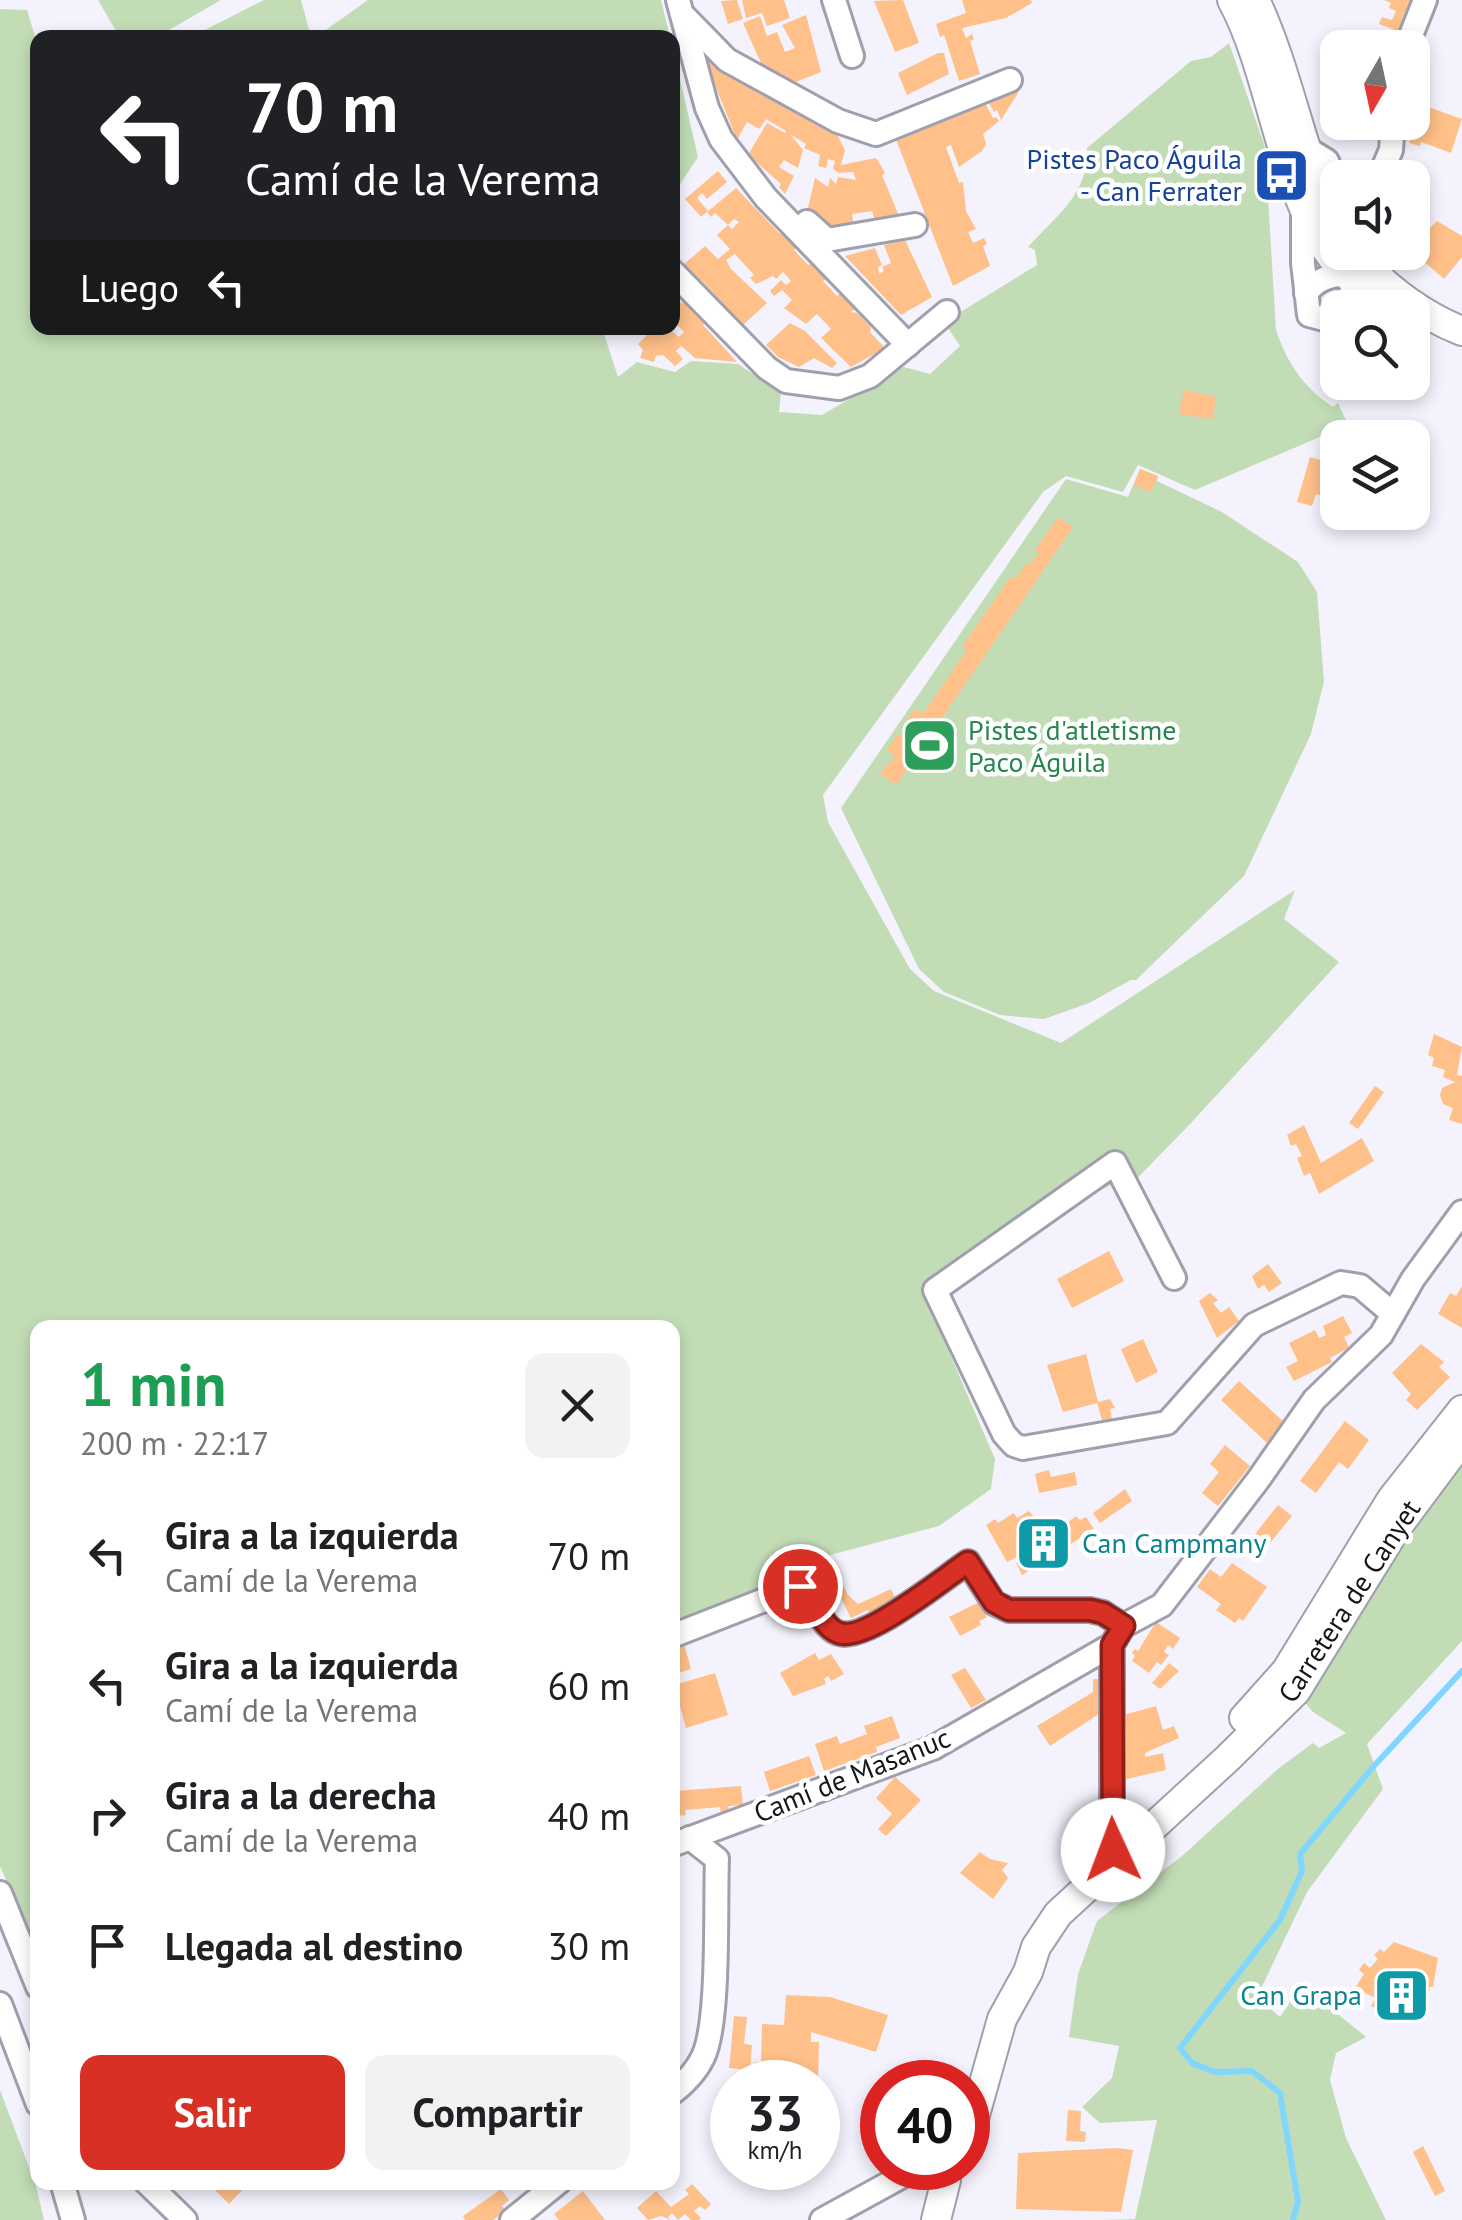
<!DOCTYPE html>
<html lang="es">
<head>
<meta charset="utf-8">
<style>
  :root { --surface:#fff; --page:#f2f2f2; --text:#202124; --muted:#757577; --accent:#d93025 }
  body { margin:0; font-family:"PT Sans",sans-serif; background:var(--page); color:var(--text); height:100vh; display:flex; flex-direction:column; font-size:38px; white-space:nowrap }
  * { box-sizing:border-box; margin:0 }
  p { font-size:32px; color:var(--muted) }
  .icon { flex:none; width:55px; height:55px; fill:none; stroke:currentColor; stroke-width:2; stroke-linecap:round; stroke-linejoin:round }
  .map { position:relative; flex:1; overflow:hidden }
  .panel { position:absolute; left:30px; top:1320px; width:650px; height:870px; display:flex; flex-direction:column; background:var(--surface); border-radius:20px; box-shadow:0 5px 15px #0003 }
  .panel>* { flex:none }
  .guide { position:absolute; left:30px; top:30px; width:650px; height:305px; border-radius:20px; box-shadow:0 5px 15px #0003; background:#202124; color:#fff; overflow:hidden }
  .needle { width:65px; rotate:189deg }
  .controls { position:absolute; left:1320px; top:30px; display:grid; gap:20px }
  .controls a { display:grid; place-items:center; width:110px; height:110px; border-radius:20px; background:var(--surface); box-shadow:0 5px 15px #0003; font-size:50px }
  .speed { position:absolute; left:710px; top:2060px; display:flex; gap:20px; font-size:50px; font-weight:700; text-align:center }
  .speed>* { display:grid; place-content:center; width:130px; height:130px; border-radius:50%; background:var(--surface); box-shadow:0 5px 15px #0003; line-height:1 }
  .speed small { font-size:25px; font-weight:400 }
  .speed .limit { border:15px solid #d22; background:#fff; color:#111 }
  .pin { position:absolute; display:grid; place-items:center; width:85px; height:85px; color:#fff; margin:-42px; border:5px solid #fff; border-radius:50%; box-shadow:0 2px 10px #0007 }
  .me { position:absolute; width:110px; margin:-55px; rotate:358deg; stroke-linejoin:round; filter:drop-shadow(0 0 8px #0008) }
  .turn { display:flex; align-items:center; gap:35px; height:210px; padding:0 50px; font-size:45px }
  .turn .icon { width:130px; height:130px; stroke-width:2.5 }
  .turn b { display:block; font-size:70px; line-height:85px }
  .then { display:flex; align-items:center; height:95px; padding:0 50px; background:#0003; gap:20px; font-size:38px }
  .round { display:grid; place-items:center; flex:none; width:105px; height:105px; border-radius:20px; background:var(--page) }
  .head { display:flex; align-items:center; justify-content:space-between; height:170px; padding:0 50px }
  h1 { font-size:60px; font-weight:600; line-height:75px; color:#1e9e55 }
  .button { display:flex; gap:20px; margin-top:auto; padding:20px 50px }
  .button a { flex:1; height:115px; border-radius:20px; background:var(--accent); color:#fff; font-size:40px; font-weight:600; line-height:115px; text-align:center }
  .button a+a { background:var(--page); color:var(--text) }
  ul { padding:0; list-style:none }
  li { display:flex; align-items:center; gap:30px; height:130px; padding:0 50px }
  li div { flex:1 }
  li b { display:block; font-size:38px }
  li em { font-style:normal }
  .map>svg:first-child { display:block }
</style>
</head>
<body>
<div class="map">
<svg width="1462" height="2220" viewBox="0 0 1462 2220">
  <rect width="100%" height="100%" fill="#f4f3fd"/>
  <g fill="#c2ddb6">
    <polygon points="98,0 221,0 157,37 120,38"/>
    <polygon points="264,0 301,0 311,37 191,37"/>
    <polygon points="368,0 661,0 670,37 316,37"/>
    <path d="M0 9 27 10 37 43 38 328H602L618 377 637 362 675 372 691 361 738 364 781 392 779 412 822 415 904 367 930 374 960 346 944 322 1037 265 1035 250 1028 247C1057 215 1089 194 1087 148L1191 61 1211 57 1229 43 1265 147 1276 330C1287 363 1304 388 1333 407L1338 403 1348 425 1195 490 1138 465 1123 492 1066 476 1043 492 823 795 828 822 910 969 934 991 1061 1043 1295 890 1284 919 1339 962 1191 1123 1118 1198 1111 1185 934 1273 956 1313 937 1324 995 1459 991 1489 939 1526 789 1566 768 1584 673 1622 672 1328H38L37 1951 0 1866Z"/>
    <polygon points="673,49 698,157 673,195 672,195"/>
    <polygon points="1140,469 1158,476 1157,481 1222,512 1298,562 1317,592 1324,682 1311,734 1244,876 1136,980 1131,980 1089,1003 1044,1019 1000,1015 944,992 919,969 841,808 1066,479 1128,497"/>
    <polygon points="1462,1464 1462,1641 1367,1744 1383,1789 1307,1892 1257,1997 1280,2017 1302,1985 1366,2037 1336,2053 1330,2080 1346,2138 1386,2220 1103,2220 1135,2219 1157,2120 1100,2123 1082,2107 1112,2078 1119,2046 1069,2037 1078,1974 1097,1921 1182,1856 1279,1768 1313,1743 1319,1748 1346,1733 1313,1712 1302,1699 1405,1540"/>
    <polygon points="0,2090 36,2186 44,2220 0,2220"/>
  </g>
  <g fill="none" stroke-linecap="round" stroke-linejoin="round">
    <polyline stroke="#80d6fd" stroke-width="6" points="1293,2220 1298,2201 1280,2093 1252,2071 1215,2072 1192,2063 1180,2048 1280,1920 1302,1871 1300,1854 1373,1767 1462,1671"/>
  </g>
  <g fill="#ffc08a">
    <polygon points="737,0 743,19 728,24 721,1"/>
    <polygon points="742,0 784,0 790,18 767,26 762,13 746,18"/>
    <polygon points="903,0 919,43 895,52 874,1"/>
    <polygon points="962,0 1031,0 1032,3 1006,18 962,28 966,38 972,34 974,39 970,41 980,74 959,81 944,35 940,37 936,24 966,13"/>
    <polygon points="1384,0 1421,0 1406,34 1379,24 1382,17 1392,20 1396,11 1389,8 1391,3"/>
    <polygon points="806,15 821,72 793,83 758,64 761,63 743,23 760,16 767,36 777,32 785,52 795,48 782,25"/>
    <polygon points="938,53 944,53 949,74 907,95 898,73"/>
    <polygon points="705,60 803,116 804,113 838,136 845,150 841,165 876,158 883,169 885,173 882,175 901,221 858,229 857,221 874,218 872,211 852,214 854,230 822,228 823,218 806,216 815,178 828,187 830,178 836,184 838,177 856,180 853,172 839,173 833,169 835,161 828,159 826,168 818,166 820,155 804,148 806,144 790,134 803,150 798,168 784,160 779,167 794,176 785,194 779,187 781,184 748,155 767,123 785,133 786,131 766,119 759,129 747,122 737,140"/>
    <polygon points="1014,84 1018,93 1001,120 997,110 994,112 989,103 986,105 993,118 996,117 999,121 983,134 986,144 982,151 959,167 951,145 946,147 959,183 963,182 966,211 976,229 968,232 973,243 984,238 987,244 983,246 990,266 953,286 895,137"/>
    <polygon points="1412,95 1422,98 1420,104 1462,119 1451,153 1421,142 1420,146 1409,143 1410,140 1397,141 1398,122 1412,122"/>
    <polygon points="1340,122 1390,122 1389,138 1339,127"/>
    <polygon points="718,171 727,182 707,199 702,193 697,198 708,211 701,217 685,199"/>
    <polygon points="736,188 780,234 783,231 798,246 794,250 808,265 813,262 828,277 823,281 837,296 842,292 857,308 851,312 857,313 871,327 870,332 885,348 851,367 821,338 831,329 817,314 806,324 784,308 792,300 782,290 774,296 770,291 781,280 786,285 791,281 783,272 776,279 773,276 756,284 750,278 754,275 735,254 726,260 731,269 767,303 743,325 702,281 698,284 682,266 705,246 718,259 730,249 717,235 728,225 732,229 739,222 734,219 728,225 715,213 711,217 707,212"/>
    <polygon points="1437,221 1462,236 1462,257 1444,279 1412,251 1412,245"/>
    <polygon points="905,240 932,297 901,315 845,256 875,248 882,265 878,267 879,274 884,271 882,267 891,263 884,245"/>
    <polygon points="672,293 681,303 688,301 706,322 703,325 737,362 695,358 681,346 676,351 683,359 675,366 663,355 656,356 654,362 640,358 643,350 638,344 654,328 669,328 679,337 684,332 676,324 672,327"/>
    <polygon points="790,323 805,331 837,363 832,368 814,358 799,367 778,357 766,345"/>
    <polygon points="1184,390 1216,397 1213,419 1179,414"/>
    <polygon points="1310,457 1338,465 1338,495 1324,491 1323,496 1316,494 1312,506 1297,502"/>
    <polygon points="1140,469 1158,476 1151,492 1134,485"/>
    <polygon points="1058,517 1073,527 896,785 880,774 895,756 887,750 898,734 906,739 914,727 906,722 915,709 923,714 967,650 962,647 1011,576 1016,579 1026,563 1030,565 1039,552 1035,550"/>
    <polygon points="1434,1034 1462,1047 1457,1075 1462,1076 1462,1124 1449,1120 1453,1108 1443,1104 1440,1095 1442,1088 1455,1082 1443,1077 1445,1070 1432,1066 1434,1058 1428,1055"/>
    <polygon points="1375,1086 1384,1092 1358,1129 1349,1123"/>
    <polygon points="1304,1125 1321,1163 1362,1138 1374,1161 1319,1194 1310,1173 1304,1176 1297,1158 1302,1156 1296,1144 1291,1146 1287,1135"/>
    <polygon points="1109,1251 1124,1281 1072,1308 1057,1279"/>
    <polygon points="1268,1264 1282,1283 1269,1292 1264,1285 1258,1289 1252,1276"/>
    <polygon points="1462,1286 1462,1328 1438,1314 1450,1293 1456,1296"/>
    <polygon points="1210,1293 1218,1300 1213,1303 1221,1313 1229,1307 1239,1321 1217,1338 1199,1301"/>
    <polygon points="1343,1316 1352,1333 1344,1337 1349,1348 1330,1358 1332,1362 1294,1381 1286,1367 1298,1361 1289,1343 1315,1330 1319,1338 1326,1335 1323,1326"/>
    <polygon points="1143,1339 1158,1372 1136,1383 1121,1349"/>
    <polygon points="1421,1344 1444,1362 1439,1367 1450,1377 1417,1410 1406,1400 1411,1394 1392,1373"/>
    <polygon points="1086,1354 1098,1402 1110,1399 1115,1408 1110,1409 1112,1419 1102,1420 1097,1403 1063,1412 1047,1365"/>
    <polygon points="1239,1381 1284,1422 1267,1443 1221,1400"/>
    <polygon points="1345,1421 1369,1440 1348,1469 1339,1462 1316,1493 1300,1481"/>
    <polygon points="1225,1445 1250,1466 1218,1506 1202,1493 1219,1472 1210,1464"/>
    <polygon points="1049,1470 1051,1477 1075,1472 1077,1485 1039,1493 1035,1474"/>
    <polygon points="1125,1489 1132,1501 1100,1523 1093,1513"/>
    <polygon points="1278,1505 1292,1516 1257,1559 1244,1548"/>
    <polygon points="1029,1511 1050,1537 1076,1516 1080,1520 1086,1517 1094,1529 1022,1575 1016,1563 1019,1561 1017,1557 1007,1562 986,1525 995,1519 998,1523 1014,1513 1017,1518"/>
    <polygon points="1232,1563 1267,1587 1243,1621 1239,1618 1235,1623 1216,1610 1221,1604 1197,1587 1210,1569 1221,1577"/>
    <polygon points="833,1565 848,1595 858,1604 891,1589 896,1600 871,1615 868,1610 851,1618 826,1568"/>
    <polygon points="979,1602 987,1617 979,1621 981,1625 960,1636 949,1617"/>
    <polygon points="1156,1622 1180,1638 1173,1649 1168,1645 1164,1652 1169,1655 1161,1665 1157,1662 1149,1673 1132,1661 1135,1656 1132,1653 1135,1649 1138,1651"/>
    <polygon points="683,1640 691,1669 672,1675 672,1644"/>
    <polygon points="815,1653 819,1660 831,1654 844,1674 831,1681 828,1676 824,1679 826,1684 793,1696 780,1673"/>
    <polygon points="1169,1663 1179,1671 1160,1689 1152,1683"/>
    <polygon points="965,1668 986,1700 971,1708 951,1675"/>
    <polygon points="715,1673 728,1715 686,1728 674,1685"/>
    <polygon points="1093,1679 1104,1679 1105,1710 1050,1746 1037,1726 1093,1692"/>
    <polygon points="1156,1706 1163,1730 1174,1726 1179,1738 1145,1753 1145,1757 1163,1753 1166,1770 1118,1781 1119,1744 1125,1744 1120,1716"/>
    <polygon points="892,1716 900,1738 876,1747 877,1752 824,1771 815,1744 837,1736 840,1744 867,1734 864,1726"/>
    <polygon points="809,1756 816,1775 770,1791 764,1772"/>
    <polygon points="895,1777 921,1800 886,1836 878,1829 892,1814 876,1798"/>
    <polygon points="741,1786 743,1805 728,1806 729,1812 721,1813 720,1807 685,1810 686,1815 678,1816 675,1811 674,1791"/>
    <polygon points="980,1852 990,1859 1008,1863 1002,1870 1008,1878 993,1899 960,1873"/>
    <polygon points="1394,1942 1438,1958 1433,1987 1430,1987 1428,1996 1419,1993 1415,2010 1386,2005 1386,2011 1377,2010 1371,2006 1375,1998 1355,1988 1364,1974 1359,1970 1364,1963 1370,1968 1378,1959 1374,1955 1380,1949 1384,1952"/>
    <polygon points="786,1995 830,1997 888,2015 876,2052 811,2032 811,2042 819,2042 818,2082 762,2082 751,2071 755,2062 761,2062 762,2024 784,2025"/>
    <polygon points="734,2016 747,2017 744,2044 752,2045 750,2070 729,2068"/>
    <polygon points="1068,2110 1081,2111 1080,2131 1086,2132 1085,2142 1066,2141"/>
    <polygon points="1423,2146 1445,2191 1435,2196 1413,2152"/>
    <polygon points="1117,2148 1133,2150 1121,2212 1016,2209 1018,2153"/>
    <polygon points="207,2182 250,2182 229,2204"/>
    <polygon points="692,2184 711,2204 705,2210 700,2206 694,2211 701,2218 699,2220 691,2220 685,2214 678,2220 672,2213 668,2217 671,2220 661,2216 648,2220 637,2208 656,2191 671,2207 689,2194 685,2190"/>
    <polygon points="501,2189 509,2200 502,2206 506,2211 493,2220 465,2220 463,2216"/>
    <polygon points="583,2191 605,2220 559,2220 554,2214"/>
  </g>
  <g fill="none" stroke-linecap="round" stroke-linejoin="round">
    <defs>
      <g id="minor">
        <polyline points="678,0 707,108 721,139 766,198 908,345"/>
        <polyline points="834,0 852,56"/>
        <polyline points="685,17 727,60 838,121 876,134 1010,80"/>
        <polyline points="1406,48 1425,0"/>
        <polyline points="1306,148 1327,161 1338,192"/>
        <polyline points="1379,178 1391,150 1393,122"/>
        <polyline points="1303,208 1303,263 1309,315 1324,319 1338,315"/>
        <polyline points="807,222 827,240 915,225"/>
        <polyline points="672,271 767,368 786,381 839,388 870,376 947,312"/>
        <path d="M1306 293C1316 280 1332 273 1349 275L1353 289 1343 308"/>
        <polyline points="1174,1278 1115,1163 935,1290 1004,1434 1014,1445 1023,1448 1167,1423 1254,1325 1341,1283 1360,1286 1393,1314"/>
        <path d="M672 1636 800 1586 807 1589C815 1603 822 1627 838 1633 865 1643 944 1578 968 1562L994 1603 1009 1610H1090L1103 1613 1123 1626"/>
        <polyline points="1112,1839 1112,1645"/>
        <polyline points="672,1845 933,1748 1112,1645 1123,1626 1162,1605 1258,1480 1314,1400 1381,1335 1413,1279 1462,1212"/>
        <polyline points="0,1893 38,1987"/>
        <polyline points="0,2004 38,2104"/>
        <path d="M672 2093C685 2083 696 2072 703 2057 720 2022 715 1904 717 1859L690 1838"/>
        <polyline points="62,2182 73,2220"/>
        <polyline points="146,2182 185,2220"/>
        <polyline points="512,2220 559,2182"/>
        <polyline points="822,2220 917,2168"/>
      </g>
      <g id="tertiary">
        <path d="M1232 0C1274 78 1280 194 1335 261 1350 280 1368 294 1388 308"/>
        <path d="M1255 0C1290 74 1301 156 1338 230"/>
        <path d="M1353 252C1383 285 1421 315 1462 331"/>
        <polyline points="1244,1718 1286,1671 1391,1500 1462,1410"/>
        <polyline points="968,2140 1002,2019 1028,1972 1036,1947 1058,1914 1228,1758 1296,1691 1395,1530 1462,1440"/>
        <polyline points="936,2220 946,2180 944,2168"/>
      </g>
    </defs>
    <use href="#minor" stroke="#a09fad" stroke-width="28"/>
    <use href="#tertiary" stroke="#a09fad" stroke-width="32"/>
    <use href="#minor" stroke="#fff" stroke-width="22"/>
    <use href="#tertiary" stroke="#fff" stroke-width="28"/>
  </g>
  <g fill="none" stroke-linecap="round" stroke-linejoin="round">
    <defs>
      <path id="route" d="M800 1586 807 1589C815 1603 822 1627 839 1633 865 1643 944 1578 968 1562L994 1602 1009 1610H1090L1103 1613 1124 1626 1112 1645 1113 1850"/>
    </defs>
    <use href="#route" stroke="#8d1f18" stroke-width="25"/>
    <use href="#route" stroke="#d93025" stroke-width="18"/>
  </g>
  <defs>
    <symbol id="bus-square" viewBox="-11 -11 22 22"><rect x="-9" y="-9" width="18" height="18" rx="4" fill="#1a4fb4" stroke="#fff"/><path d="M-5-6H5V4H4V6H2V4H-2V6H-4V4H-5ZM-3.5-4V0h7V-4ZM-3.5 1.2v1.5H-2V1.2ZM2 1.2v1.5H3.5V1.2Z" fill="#fff"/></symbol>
    <symbol id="stadium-square" viewBox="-11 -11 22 22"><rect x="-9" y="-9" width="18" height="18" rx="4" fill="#2e9e5b" stroke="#fff"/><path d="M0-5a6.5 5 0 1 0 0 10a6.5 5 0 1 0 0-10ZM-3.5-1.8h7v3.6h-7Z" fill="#fff"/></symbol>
    <symbol id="building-square" viewBox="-11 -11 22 22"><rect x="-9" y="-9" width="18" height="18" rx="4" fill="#0f9aa8" stroke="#fff"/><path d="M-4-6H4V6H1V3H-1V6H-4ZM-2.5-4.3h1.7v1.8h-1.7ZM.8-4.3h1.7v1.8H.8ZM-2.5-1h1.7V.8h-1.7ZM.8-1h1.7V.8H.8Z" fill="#fff"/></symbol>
  </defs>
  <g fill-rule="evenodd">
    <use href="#bus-square" x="1250" y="144" width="63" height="63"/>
    <use href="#stadium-square" x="898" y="714" width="63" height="63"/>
    <use href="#building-square" x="1012" y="1512" width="63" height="63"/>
    <use href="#building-square" x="1370" y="1964" width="63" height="63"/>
  </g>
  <g text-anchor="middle" stroke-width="9" stroke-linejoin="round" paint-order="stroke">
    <g font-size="28" fill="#164399" stroke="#fff" text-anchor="end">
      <text x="1242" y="169">Pistes Paco Águila<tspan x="1242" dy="32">- Can Ferrater</tspan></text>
    </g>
    <g font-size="28" fill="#27864d" stroke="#fff" text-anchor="start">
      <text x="968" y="740">Pistes d'atletisme<tspan x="968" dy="32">Paco Águila</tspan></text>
    </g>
    <g font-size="28" fill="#0d838f" stroke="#fff" text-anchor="start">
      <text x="1082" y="1553">Can Campmany</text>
      <text x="1362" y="2005" text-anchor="end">Can Grapa</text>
    </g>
    <g font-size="28" fill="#16151a" stroke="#fff">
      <text transform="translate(1349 1601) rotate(-57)" y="10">Carretera de Canyet</text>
      <text transform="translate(852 1775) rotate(-22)" y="10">Camí de Masanuc</text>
    </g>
  </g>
</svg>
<div class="controls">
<a><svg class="needle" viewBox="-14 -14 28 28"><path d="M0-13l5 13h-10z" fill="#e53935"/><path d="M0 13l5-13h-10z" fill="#757577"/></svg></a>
<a><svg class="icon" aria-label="sound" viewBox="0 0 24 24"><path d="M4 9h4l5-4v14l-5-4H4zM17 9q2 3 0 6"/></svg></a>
<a><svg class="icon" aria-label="search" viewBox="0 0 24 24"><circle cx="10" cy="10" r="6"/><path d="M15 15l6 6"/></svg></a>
<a><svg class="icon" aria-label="layers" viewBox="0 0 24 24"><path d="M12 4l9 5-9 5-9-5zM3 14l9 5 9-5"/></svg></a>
</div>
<div class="speed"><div>33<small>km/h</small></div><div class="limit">40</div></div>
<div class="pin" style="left:800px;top:1586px;background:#d93025"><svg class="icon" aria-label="arrive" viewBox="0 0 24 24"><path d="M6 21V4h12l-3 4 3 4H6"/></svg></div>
<svg class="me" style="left:1113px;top:1850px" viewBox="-20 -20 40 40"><circle r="19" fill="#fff"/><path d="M0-13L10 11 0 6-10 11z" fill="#d93025"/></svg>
<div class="guide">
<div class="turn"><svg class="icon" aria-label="left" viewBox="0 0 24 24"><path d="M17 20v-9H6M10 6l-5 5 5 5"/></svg><div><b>70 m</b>Camí de la Verema</div></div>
<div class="then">Luego<svg class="icon" aria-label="left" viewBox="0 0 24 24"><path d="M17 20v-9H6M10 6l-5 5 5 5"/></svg></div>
</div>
<section class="panel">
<div class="head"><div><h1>1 min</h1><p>200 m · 22:17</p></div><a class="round"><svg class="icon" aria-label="close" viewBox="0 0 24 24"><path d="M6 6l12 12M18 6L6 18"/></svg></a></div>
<ul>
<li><svg class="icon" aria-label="left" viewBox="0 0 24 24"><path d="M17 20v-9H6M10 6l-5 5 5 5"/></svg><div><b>Gira a la izquierda</b><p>Camí de la Verema</p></div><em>70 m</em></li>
<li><svg class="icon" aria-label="left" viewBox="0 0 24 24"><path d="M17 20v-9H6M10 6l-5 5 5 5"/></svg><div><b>Gira a la izquierda</b><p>Camí de la Verema</p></div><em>60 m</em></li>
<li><svg class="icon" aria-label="right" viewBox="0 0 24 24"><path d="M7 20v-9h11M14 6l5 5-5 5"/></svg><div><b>Gira a la derecha</b><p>Camí de la Verema</p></div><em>40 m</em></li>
<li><svg class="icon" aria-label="arrive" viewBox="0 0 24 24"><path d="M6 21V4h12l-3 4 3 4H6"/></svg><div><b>Llegada al destino</b></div><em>30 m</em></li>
</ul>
<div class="button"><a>Salir</a><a>Compartir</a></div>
</section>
</div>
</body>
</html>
